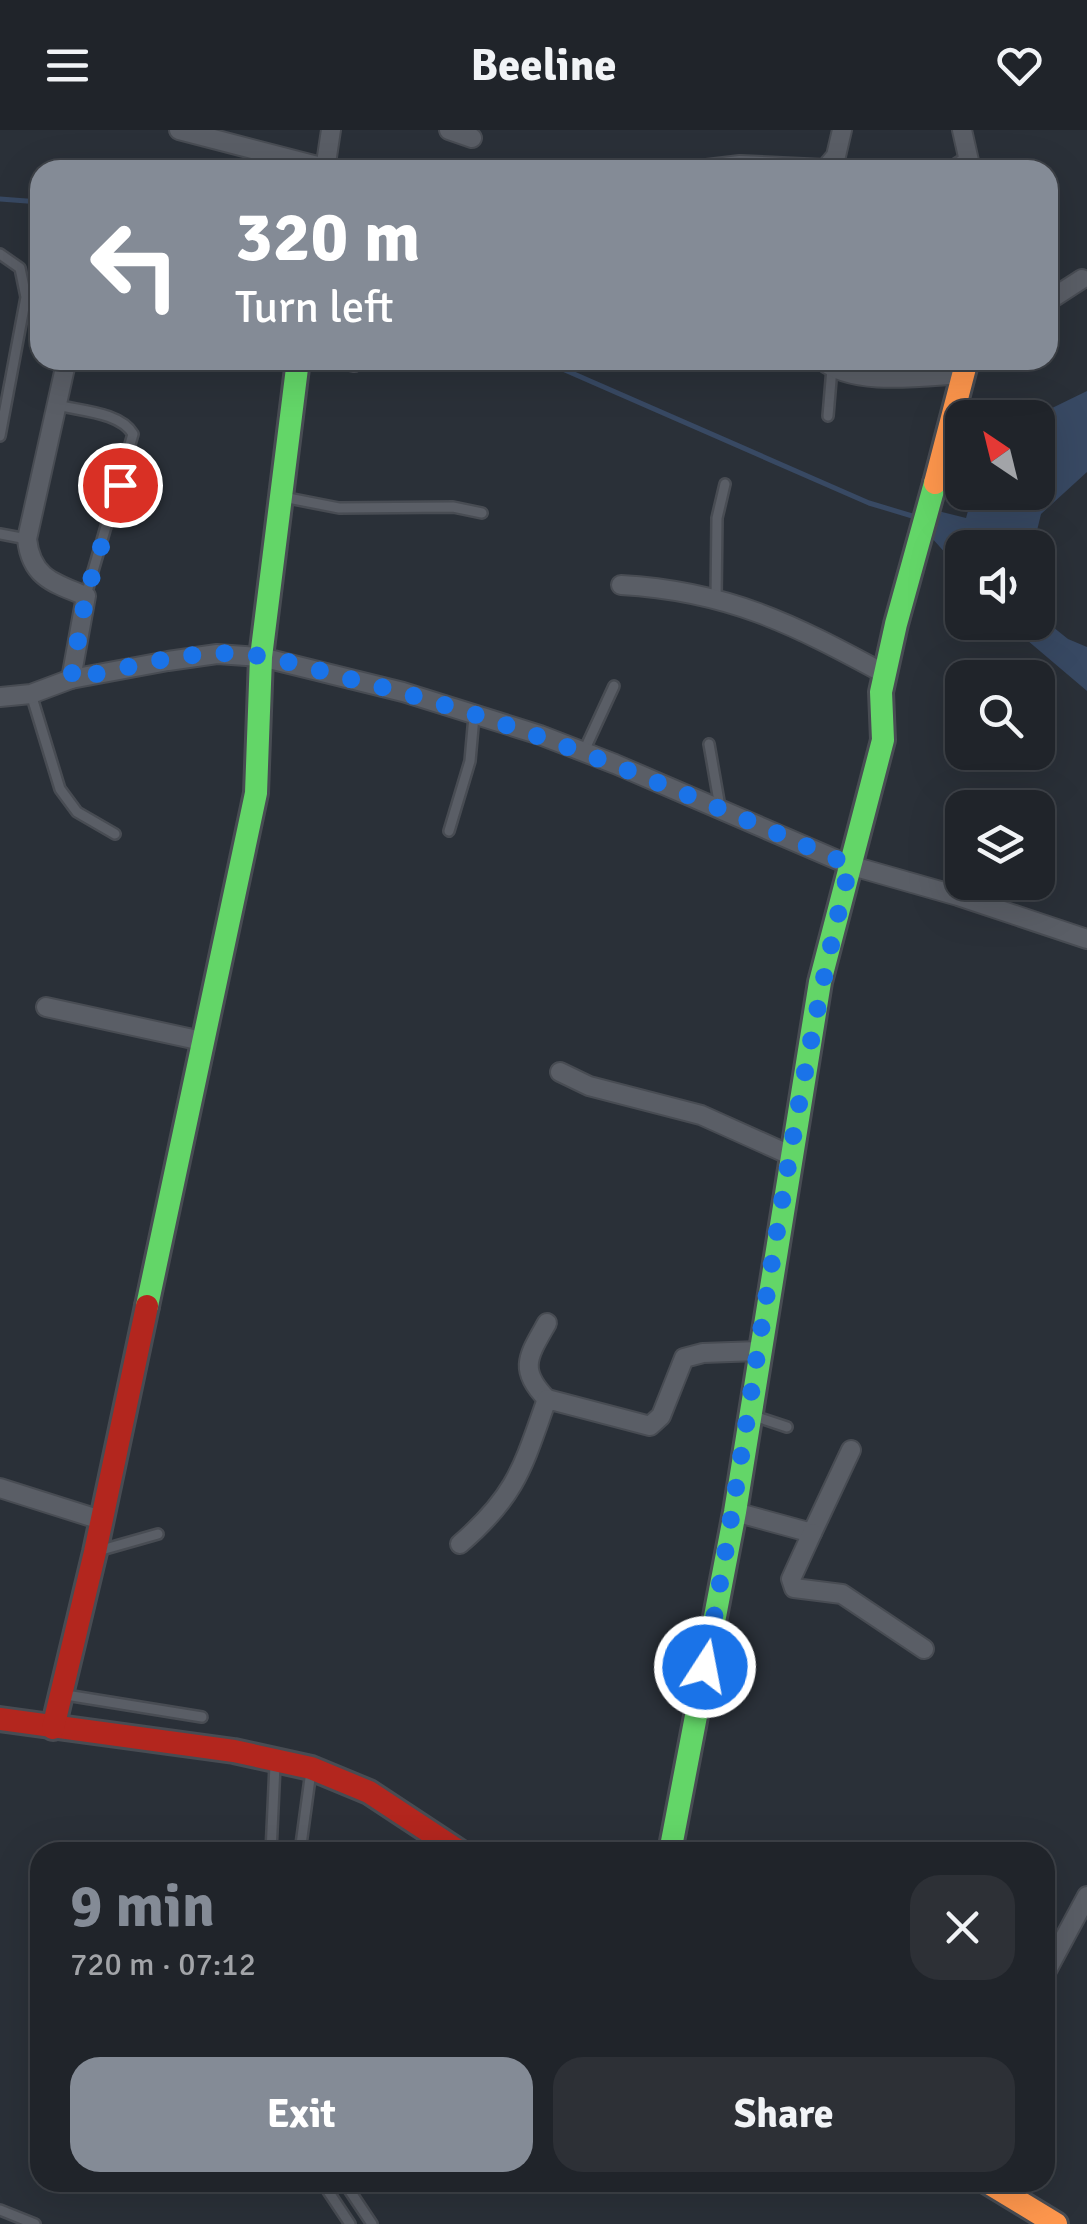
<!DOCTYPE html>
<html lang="en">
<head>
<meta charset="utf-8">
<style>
  :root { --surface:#20242a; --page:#2d3036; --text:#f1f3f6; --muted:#a2a4a8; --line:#3d4147; --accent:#848b96 }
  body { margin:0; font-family:Signika,sans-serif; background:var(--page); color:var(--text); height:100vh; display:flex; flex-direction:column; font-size:38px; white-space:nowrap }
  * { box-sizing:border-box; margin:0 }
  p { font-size:32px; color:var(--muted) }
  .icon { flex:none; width:55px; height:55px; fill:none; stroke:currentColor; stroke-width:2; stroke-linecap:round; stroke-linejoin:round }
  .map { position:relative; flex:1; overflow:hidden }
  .panel { position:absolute; left:30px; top:1712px; width:1025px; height:350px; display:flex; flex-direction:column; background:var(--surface); border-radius:30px; box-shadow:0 10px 40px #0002,0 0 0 2px var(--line) }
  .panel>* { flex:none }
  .hud { position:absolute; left:30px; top:30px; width:1028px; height:210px; border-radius:30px; box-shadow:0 10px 40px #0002,0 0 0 2px var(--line); background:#848b96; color:#fff; overflow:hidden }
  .needle { width:65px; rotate:325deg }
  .fabs { position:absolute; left:945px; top:270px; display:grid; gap:20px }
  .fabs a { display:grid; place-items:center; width:110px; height:110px; border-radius:20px; background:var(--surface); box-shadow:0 10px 40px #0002,0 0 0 2px var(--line); font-size:50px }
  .pin { position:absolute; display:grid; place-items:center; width:85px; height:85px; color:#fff; margin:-42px; border:5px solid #fff; border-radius:50%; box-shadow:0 2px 10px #0007 }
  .me { position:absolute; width:110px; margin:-55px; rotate:11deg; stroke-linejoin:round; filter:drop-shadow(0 0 8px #0008) }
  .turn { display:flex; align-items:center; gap:35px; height:210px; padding:0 40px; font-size:45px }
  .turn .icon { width:130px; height:130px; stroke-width:2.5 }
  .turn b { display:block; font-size:70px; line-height:85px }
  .round { display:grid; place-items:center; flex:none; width:105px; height:105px; border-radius:30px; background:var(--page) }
  .overview { display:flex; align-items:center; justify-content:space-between; height:170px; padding:0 40px }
  h1 { font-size:60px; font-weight:700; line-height:75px; color:var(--accent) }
  .primary-button { display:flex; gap:20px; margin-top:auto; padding:20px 40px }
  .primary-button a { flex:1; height:115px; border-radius:30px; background:var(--accent); color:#fff; font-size:40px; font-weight:700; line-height:115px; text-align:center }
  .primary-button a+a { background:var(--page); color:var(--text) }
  header { display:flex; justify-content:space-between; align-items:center; height:130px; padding:0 40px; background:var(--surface); font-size:45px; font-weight:700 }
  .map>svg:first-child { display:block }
</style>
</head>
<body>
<header><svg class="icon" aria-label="menu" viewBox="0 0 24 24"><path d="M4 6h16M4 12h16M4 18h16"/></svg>Beeline<svg class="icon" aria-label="heart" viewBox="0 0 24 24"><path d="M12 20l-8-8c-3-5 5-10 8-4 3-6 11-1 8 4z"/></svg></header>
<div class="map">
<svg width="1087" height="2094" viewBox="0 0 1087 2094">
  <rect width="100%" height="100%" fill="#2a3038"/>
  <g fill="#384963">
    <polygon points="1087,261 1087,342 1041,384 1033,417 962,418 962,451 958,437 930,406 934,380 966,388 973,363 1038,362 1038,290 1050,279"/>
    <polygon points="1038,485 1068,509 1087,517 1087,561 1007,493 1038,492"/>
  </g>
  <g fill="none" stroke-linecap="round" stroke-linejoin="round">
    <g stroke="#384963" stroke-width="5">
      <polyline points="0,69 40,72"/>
      <polyline points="542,230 869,373 919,388"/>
    </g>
    <defs>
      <g id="lane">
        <polyline points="946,40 968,26"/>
        <polyline points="0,124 20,138 26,167 0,306"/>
        <path d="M57 275C80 281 120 282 133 304L86 465"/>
        <polyline points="828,286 832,238"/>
        <polyline points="283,367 339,378 453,377 482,383"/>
        <polyline points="0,404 27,409"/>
        <polyline points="716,469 717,388 725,354"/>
        <polyline points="31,564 60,659 77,682 115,704"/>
        <polyline points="709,614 720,677"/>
        <polyline points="584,621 614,556"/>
        <polyline points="449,701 470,631 474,586"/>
        <polyline points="751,1285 787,1297"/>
        <polyline points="98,1421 158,1404"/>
        <polyline points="66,1565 202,1587"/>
        <polyline points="271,1722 275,1635"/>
        <polyline points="300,1722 311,1641"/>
        <polyline points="322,2052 350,2094"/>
        <polyline points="344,2052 372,2094"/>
        <polyline points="0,2080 35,2094"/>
      </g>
      <g id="street">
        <polyline points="179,0 325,38"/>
        <polyline points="449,0 472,8"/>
        <polyline points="962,0 971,40"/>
        <polyline points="325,40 331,0"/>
        <polyline points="698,40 740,35 825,39 836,26 842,0"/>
        <polyline points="1048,171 1082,149"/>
        <polyline points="344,230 354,232"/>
        <path d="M822 230C854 257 924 246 963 244"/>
        <path d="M66 233 27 409C31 447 53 453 86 466L71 549"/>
        <path d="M621 455C728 461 793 494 885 544"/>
        <polyline points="0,567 31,564 71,549 168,531 217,524 261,527 403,562 540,605 615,634 849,735 958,766 1087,809"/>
        <polyline points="46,877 202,911"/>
        <polyline points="560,942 589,956 701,985 790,1025"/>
        <path d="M547 1269C517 1239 529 1225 547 1193"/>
        <polyline points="0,1358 101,1390"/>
        <polyline points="735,1382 812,1403 851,1320"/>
        <polyline points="812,1403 791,1449 794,1458 842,1464 924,1519"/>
        <path d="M460 1414C517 1365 523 1336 547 1269L650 1296 661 1286 684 1228 703 1223 759 1221"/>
        <polyline points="1045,1844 1087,1766"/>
      </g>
      <g id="fast">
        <polyline points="147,1176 256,663 261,527 298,230"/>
        <polyline points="670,1722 735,1382 820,852 883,610 881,562 896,494 935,353"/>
      </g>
      <g id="slow">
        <polyline points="935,353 967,230"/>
        <polyline points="987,2052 1056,2094"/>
      </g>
      <g id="jam">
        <polyline points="0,1589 234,1621 311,1638 369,1662 460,1722"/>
        <polyline points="53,1598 95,1422 147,1176"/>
      </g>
    </defs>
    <use href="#lane" stroke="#484c53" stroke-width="14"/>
    <use href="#street" stroke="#484c53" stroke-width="22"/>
    <use href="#fast" stroke="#484c53" stroke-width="28"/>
    <use href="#slow" stroke="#484c53" stroke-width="28"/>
    <use href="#jam" stroke="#484c53" stroke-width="28"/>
    <use href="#lane" stroke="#5a5e66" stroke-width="9"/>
    <use href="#street" stroke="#5a5e66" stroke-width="18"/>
    <use href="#fast" stroke="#63d668" stroke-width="22"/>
    <use href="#slow" stroke="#ff974d" stroke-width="22"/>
    <use href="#jam" stroke="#b3261e" stroke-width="22"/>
  </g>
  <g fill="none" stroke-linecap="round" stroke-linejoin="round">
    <path stroke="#1a73e8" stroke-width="18" stroke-dasharray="0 32.4" d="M120 355 86 466 71 549C126 539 187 519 243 524 280 527 318 541 354 550 526 592 687 664 850 735 784 999 755 1270 705 1537"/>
  </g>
</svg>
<div class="fabs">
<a><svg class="needle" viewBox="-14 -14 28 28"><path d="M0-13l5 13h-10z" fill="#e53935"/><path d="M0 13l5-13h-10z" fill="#a2a4a8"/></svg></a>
<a><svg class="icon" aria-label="sound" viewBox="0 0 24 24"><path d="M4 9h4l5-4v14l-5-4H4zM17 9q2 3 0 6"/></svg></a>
<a><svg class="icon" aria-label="search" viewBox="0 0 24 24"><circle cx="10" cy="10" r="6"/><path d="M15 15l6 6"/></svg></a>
<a><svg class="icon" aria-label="layers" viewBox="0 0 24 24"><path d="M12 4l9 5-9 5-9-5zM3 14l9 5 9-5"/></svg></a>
</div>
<div class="pin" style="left:120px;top:355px;background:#d93025"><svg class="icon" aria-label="arrive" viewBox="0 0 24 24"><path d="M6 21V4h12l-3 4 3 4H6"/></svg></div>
<svg class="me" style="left:705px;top:1537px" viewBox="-20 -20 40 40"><circle r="17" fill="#1a73e8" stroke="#fff" stroke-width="3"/><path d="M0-11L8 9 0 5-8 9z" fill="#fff"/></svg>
<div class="hud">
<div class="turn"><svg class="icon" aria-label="left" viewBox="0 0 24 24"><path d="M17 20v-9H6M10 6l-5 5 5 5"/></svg><div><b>320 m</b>Turn left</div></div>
</div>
<section class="panel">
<div class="overview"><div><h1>9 min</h1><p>720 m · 07:12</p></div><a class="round"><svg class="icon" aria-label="close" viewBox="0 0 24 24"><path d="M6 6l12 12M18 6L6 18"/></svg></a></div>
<div class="primary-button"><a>Exit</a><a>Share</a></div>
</section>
</div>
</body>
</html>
